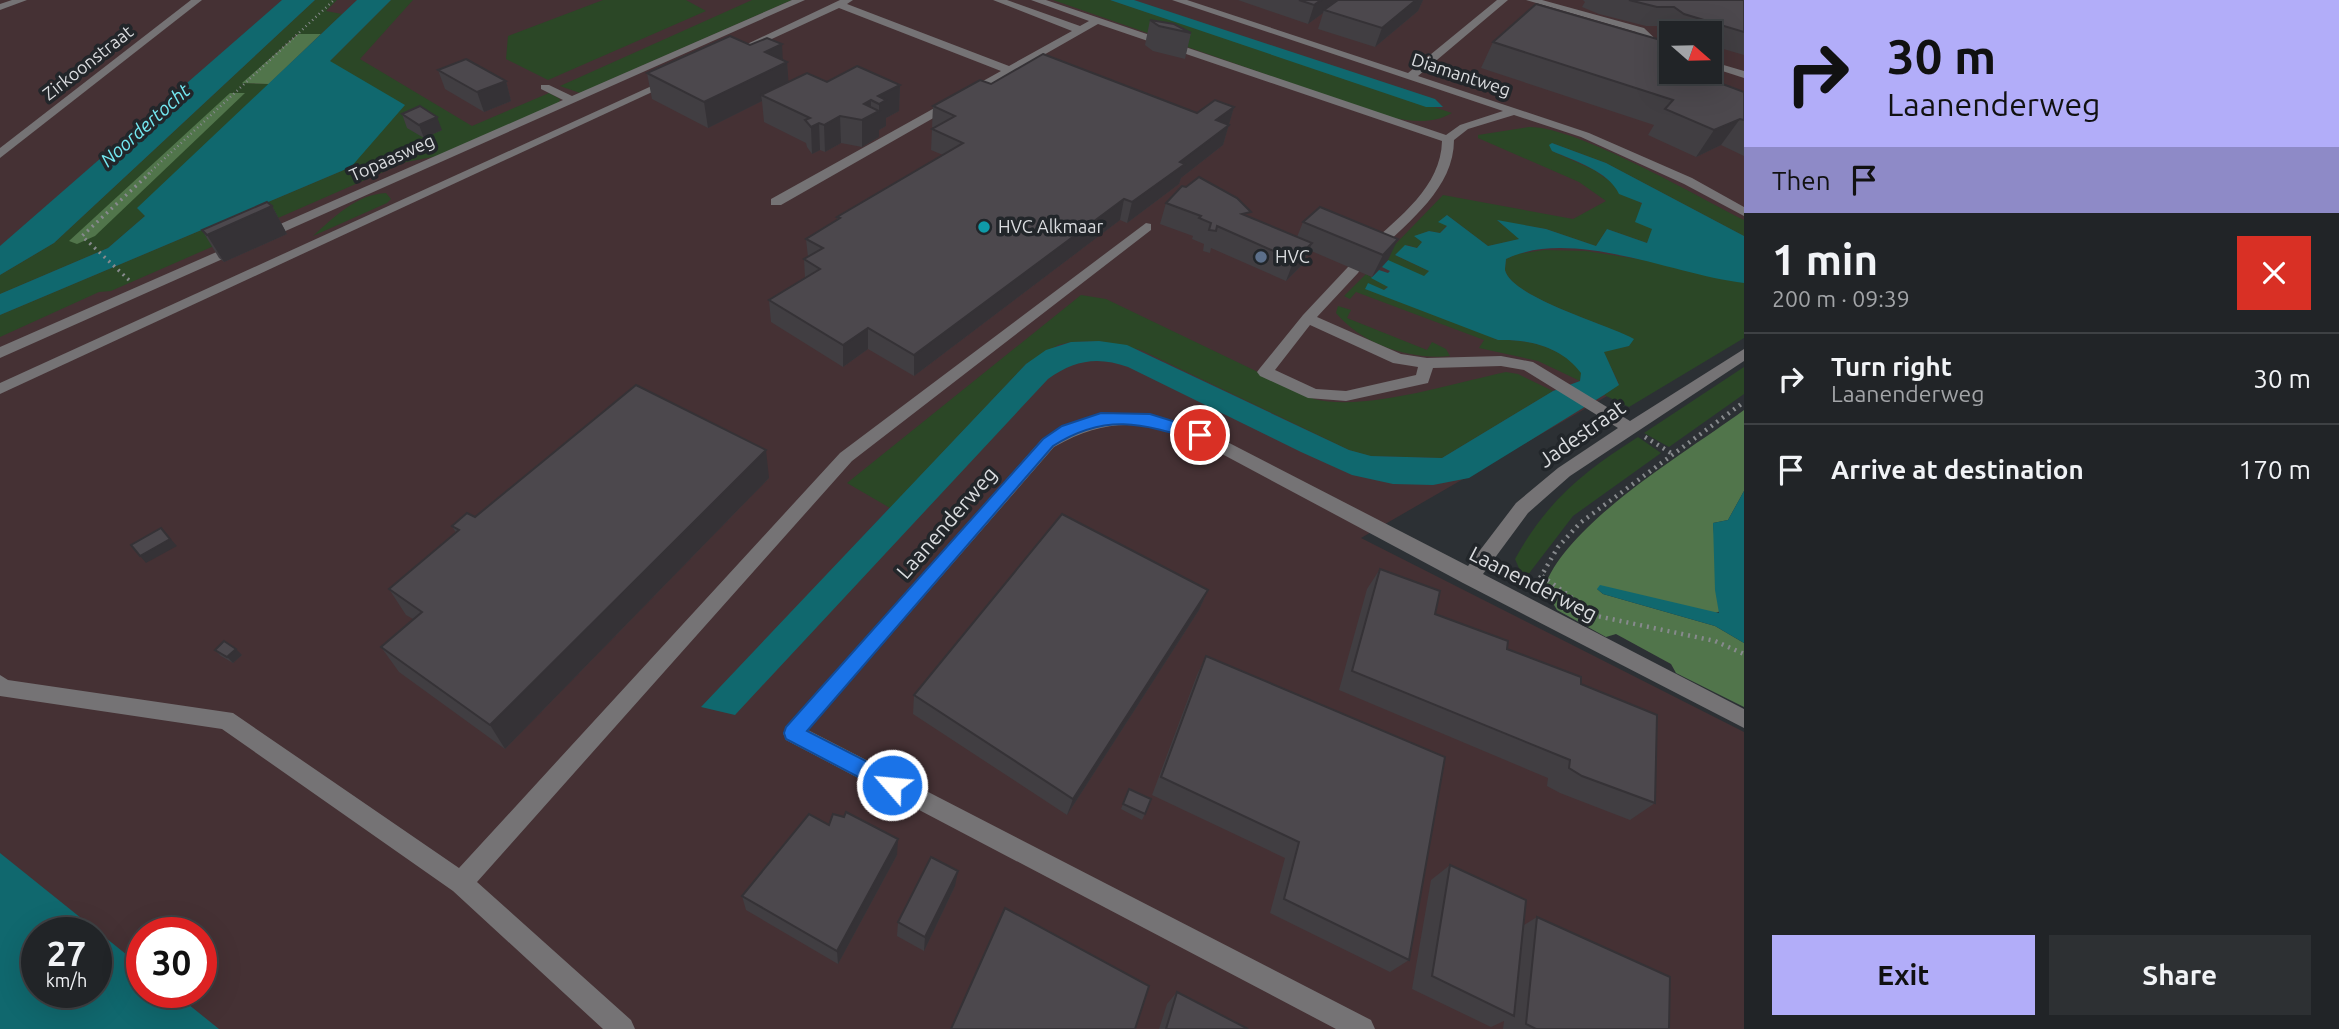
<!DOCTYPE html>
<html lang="en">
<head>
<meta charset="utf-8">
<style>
  :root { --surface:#212427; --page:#2d3033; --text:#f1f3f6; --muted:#a2a4a7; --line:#3e4144; --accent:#b2adf9 }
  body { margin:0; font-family:Ubuntu,sans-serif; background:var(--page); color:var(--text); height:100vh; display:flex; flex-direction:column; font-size:26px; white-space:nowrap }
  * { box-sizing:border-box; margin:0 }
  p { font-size:23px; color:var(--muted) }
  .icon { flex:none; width:38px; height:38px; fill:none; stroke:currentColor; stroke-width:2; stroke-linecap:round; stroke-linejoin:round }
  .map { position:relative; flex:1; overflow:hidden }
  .drawer { display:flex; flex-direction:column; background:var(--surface); width:595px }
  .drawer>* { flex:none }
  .banner { background:#b2adf9; color:#111; overflow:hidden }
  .needle { width:46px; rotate:110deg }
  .buttons { position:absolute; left:1659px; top:21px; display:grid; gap:14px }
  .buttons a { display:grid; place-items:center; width:63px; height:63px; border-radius:0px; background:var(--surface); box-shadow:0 7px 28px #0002,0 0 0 2px var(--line); font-size:35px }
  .speed { position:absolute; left:21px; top:917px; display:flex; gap:14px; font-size:35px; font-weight:700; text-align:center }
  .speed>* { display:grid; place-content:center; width:91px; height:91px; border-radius:50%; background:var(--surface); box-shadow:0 7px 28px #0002,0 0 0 2px var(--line); line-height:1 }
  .speed small { font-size:18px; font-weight:400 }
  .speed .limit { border:10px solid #d22; background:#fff; color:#111 }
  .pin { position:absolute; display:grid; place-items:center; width:60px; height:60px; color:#fff; margin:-30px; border:4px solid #fff; border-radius:50%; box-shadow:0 2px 7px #0007 }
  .me { position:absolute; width:77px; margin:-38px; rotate:297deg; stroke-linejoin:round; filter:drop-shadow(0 0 5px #0008) }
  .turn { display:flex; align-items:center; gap:24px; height:147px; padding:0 28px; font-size:32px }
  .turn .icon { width:91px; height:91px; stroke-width:2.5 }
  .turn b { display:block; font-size:49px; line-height:60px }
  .then { display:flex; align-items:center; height:66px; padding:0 28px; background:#0003; gap:14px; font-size:26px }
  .round { display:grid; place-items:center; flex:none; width:74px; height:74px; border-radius:0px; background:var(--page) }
  .head { display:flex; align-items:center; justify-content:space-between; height:119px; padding:0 28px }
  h1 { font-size:42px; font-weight:700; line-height:52px }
  .action { display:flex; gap:14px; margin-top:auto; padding:14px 28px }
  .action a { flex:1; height:80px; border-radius:0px; background:var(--accent); color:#111; font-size:28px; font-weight:700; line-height:80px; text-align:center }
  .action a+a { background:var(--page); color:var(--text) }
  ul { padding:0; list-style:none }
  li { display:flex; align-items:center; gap:21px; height:91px; padding:0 28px; border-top:2px solid var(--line) }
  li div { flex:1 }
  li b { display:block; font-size:26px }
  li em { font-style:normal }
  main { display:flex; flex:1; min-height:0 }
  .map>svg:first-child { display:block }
</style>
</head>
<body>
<main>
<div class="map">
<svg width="1744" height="1029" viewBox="0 0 1744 1029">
  <rect width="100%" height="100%" fill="#2c3034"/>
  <path fill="#453134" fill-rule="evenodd" d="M0 0H1744V317L1361 538 1744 732V1029H216L170 992H201V933H142V969L0 854ZM1671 33H1710V72H1671Z"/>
  <g fill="#2b4726">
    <polygon points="315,0 337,0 326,11 342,14 321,34 297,34 243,83 269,84 138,208 145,216 108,248 0,294 0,275 54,243"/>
    <polygon points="391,0 413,0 360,59 472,126 549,93 560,99 559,103 438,156 406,162 111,291 99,292 0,337 0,315 351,167 330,61"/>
    <polygon points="603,0 686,0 706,11 548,80 506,59 508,36"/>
    <polygon points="752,0 792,0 580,93 560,86"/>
    <path d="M1053 0H1110L1452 113C1431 125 1411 121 1388 117Z"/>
    <path d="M1529 127C1576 126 1698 197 1744 220V236L1606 163 1552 143V151L1594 170 1642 204 1653 229 1647 243 1607 229 1596 246 1546 229 1498 221 1520 239 1488 246 1447 215 1439 222 1447 225 1440 233 1429 231 1415 236 1422 242 1417 248 1407 245 1395 255 1429 271 1424 277 1382 258 1443 195 1573 219 1606 201 1579 182 1478 138V135Z"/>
    <path d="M386 193 391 199 387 203 313 236C333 218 357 194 386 193Z"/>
    <path d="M1544 250 1586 251 1651 261 1744 283V338L1629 407 1604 395 1619 384 1603 351 1629 346 1633 339C1607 324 1512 298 1505 270 1505 269 1506 260 1506 259L1517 254Z"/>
    <path d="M1366 274 1388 286 1384 290 1498 340C1529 339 1562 347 1582 373L1580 381 1538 361 1479 348 1484 340 1356 292 1350 299 1344 296Z"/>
    <path d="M1081 295 1106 299 1314 399C1364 412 1453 383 1506 372L1518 374 1553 391 1442 458 1370 456 1349 450 1141 350 1099 341 1071 342 1058 345 1026 364 890 508 847 483Z"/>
    <path d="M1338 306 1351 310 1347 318 1427 350 1432 342 1446 349 1450 356C1410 360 1363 345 1336 313Z"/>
    <polygon points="1744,367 1744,394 1669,447 1644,433"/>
    <path d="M1638 437 1661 453 1573 516 1524 580 1515 559C1547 501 1583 472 1638 437Z"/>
  </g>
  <g fill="#51754b">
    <polygon points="298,34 321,34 269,84 242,83"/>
    <polygon points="230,93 245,93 95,236 77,244 69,241"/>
    <path d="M1744 410V491L1728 520 1713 523 1721 611 1715 613 1597 589 1603 594 1715 626 1744 643V707L1676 673 1671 664 1616 634 1606 637 1557 610 1544 588C1567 522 1687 452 1744 410Z"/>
  </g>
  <g fill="#10686e" fill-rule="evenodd">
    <polygon points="282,0 315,0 54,243 0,275 0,246"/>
    <polygon points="357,0 391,0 330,61 405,105 351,167 0,315 0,294 108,248 145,216 137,208"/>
    <polygon points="1110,0 1134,0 1435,99 1443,107 1426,107"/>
    <path d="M1552 143 1606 163 1744 236V283C1675 275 1572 227 1506 259 1506 260 1505 269 1505 270 1512 298 1608 324 1634 339L1629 346 1604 352 1619 385 1604 395 1469 478 1433 485 1393 484 1352 475 1301 452 1128 367C1098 356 1074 360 1048 379L735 715 701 707 1026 364 1046 350 1071 342 1099 341 1127 345 1349 450 1371 456 1442 458 1553 391 1580 381 1581 373C1562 347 1529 339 1498 340L1365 289 1368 283 1384 290 1388 287 1371 278 1379 270 1388 273 1390 271 1382 267 1388 260 1424 276 1429 271 1395 255 1405 245 1417 248 1422 242 1414 236 1429 231 1440 233 1447 226 1438 222 1447 215 1488 246 1519 239 1497 220 1546 229 1596 246 1607 229 1647 243 1652 229 1635 222 1642 203 1619 194C1608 171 1575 161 1552 151L1549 145Z"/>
    <polygon points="1744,491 1744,643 1715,626 1603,594 1597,589 1600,585 1719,613 1715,590 1713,523 1728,520"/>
    <path d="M0 853 142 967V992H173L219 1029H0ZM37 933H96V992H37Z"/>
  </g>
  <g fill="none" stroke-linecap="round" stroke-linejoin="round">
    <polyline stroke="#878a8d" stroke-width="2.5" stroke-dasharray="1 3.5" stroke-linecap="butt" points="148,174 334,0"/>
    <polyline stroke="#878a8d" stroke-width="3.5" stroke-dasharray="2 4.5" stroke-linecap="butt" points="129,280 82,236 150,173"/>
    <g stroke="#878a8d" stroke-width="4.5" stroke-dasharray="2 5" stroke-linecap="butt">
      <polyline points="1645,437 1671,453"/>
      <polyline points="1542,576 1597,616 1715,641 1744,654"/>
      <polyline points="1533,590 1558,547 1580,523 1744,402"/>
    </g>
    <g fill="#757375" fill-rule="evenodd">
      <polygon points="12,0 27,0 0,10 0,4"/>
      <polygon points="191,0 202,0 0,158 0,148"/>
      <polygon points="792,0 805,0 0,358 0,347 563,100 541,89 541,85 549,85 572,96"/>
      <path d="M840 0H853L847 4 1009 66 1072 31 993 0H1007L1080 26 1089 21 1031 0H1046L1446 135 1460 125 1503 111 1172 0H1187L1408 73 1497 0H1508L1418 76 1589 133 1692 178 1744 207V216L1684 184 1581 137 1514 115 1468 129 1454 140C1454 188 1409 221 1378 252H1368V246C1399 217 1441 187 1442 141L1098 24 781 205H771V199L1001 71 839 8 733 57 724 55Z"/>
      <polygon points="1526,0 1542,0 1644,28 1665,48 1671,50 1671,56 1657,52 1636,32"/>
      <polygon points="1710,61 1744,71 1744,78 1710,67"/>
      <polygon points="667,79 676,81 0,394 0,383"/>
      <polygon points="1146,223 1151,224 1151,230 852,461 477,882 631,1020 635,1029 603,1029 453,891 222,729 0,696 0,675 8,680 233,713 459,868 840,453"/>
      <path d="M1353 266 1360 270 1358 273 1317 317 1401 354 1427 358 1501 356 1533 362 1630 421 1744 349V361L1570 476 1528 513 1483 574 1744 709V728L1463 583 1194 439C1140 420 1105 418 1054 447L808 730 1371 1020 1375 1029H1336L786 740 783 733 1042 439 1080 420 1104 414 1141 413 1185 424 1206 431 1468 566 1516 503 1558 468 1618 428 1524 370 1501 366 1433 368 1428 383 1346 401 1308 398 1260 376 1257 372 1260 368 1303 315 1348 267ZM1310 325 1393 363 1418 367 1416 375 1346 391 1316 389 1275 370Z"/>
    </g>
  </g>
  <g fill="#413e42">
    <polygon points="1238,0 1423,0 1418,11 1375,47 1318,29 1323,13 1308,24"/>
    <polygon points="1583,0 1744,0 1744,55 1710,45 1710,33 1672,33 1663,26 1646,26 1599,14 1582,7 1585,2"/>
    <polygon points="1150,20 1191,33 1185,59 1153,51 1145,45"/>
    <polygon points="1493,42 1708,79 1744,92 1744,156 1721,145 1696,157 1648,135 1654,125 1481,68"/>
    <polygon points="783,60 787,62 788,82 827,82 900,85 899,111 886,118 886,126 879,130 879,137 862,147 841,143 825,152 820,150 812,154 807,147 806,143 764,122 762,101 708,128 652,99 647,73"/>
    <polygon points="438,70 506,81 511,101 484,112 445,89"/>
    <polygon points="991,84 1197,113 1234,107 1223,145 1181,178 1179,184 1127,223 1120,220 914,376 868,349 843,367 771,322 769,300 805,278 804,259 808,257 806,239 837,220 837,217 943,155 931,150 932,129 935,128 932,127 933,106"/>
    <polygon points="402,114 442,130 424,138 407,128"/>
    <polygon points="1166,203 1249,217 1297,237 1303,222 1320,207 1388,260 1372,277 1309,250 1303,264 1286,281 1211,248 1210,253 1203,251 1204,244 1192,239 1193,236 1160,224"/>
    <polygon points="272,206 287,234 224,262 219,258 202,230"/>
    <polygon points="769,478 505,749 399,672 381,647 413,619 406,615 389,589 456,533 452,526 475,517"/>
    <polygon points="1380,569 1435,614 1581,684 1655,803 1630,820 1560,793 1547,786 1548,778 1339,690 1367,589"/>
    <polygon points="1208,590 1199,610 1067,815 913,714 914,695"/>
    <polygon points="215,650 242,655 233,663 221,656"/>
    <polygon points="1206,656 1409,960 1390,972 1270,913 1285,858 1152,795 1197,675"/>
    <polygon points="1129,789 1145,814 1142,820 1121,809"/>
    <polygon points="829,825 897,855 838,964 746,910 742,896"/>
    <polygon points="1450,865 1524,925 1537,917 1669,1029 1503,1029 1504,1021 1491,1027 1412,989 1431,880"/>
    <polygon points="955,886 924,951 897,936 898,922"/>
    <polygon points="1177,992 1248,1029 1159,1029 1167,1004"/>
  </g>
  <g fill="#353236">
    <polygon points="1321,0 1341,0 1324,10 1323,13 1308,24 1314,5"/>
    <polygon points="1416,0 1423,0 1418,11 1375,47 1382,28"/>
    <polygon points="782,44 783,64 787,62 789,88 761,95 762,101 708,128 704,102 765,52"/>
    <polygon points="1722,58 1705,84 1704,77"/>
    <polygon points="506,81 511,101 484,112 477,92"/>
    <polygon points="900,85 899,111 886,118 886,126 879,130 879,104 878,96"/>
    <polygon points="871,100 871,115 879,111 879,137 862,147 862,120 864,104"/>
    <polygon points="1234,107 1223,145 1181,178 1179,184 1127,223 1132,202 1180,162 1216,120"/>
    <polygon points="840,116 841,143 825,152 824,125"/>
    <polygon points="437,117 442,130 424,138 419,125"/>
    <polygon points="1740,119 1721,145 1696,157 1714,130"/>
    <polygon points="819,123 820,150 812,154 811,127"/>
    <polygon points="1124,199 1120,220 914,376 914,355"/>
    <polygon points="272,206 287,234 224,262 207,235"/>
    <polygon points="1398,239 1388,260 1372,277 1383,255"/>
    <polygon points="1312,243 1303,264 1286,281 1294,260"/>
    <polygon points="868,328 868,349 843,367 843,345"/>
    <polygon points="766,450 769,478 505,749 490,725"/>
    <polygon points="161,528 177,546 146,563 140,556"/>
    <polygon points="1208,590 1199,610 1067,815 1073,799"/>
    <polygon points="236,649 242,655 233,663 227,657"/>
    <polygon points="898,839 897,855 838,964 837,951"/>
    <polygon points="958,871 955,886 924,951 925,937"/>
  </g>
  <g fill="#4c484d" stroke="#353236" stroke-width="2">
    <polygon points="1299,0 1321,0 1314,5"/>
    <polygon points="1338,0 1416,0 1382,28 1324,10"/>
    <polygon points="1629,0 1744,0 1744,32 1684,14 1674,7 1657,7"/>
    <polygon points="1536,4 1671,43 1671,72 1709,72 1704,77 1744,92 1744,120 1740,119 1714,130 1665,109 1673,100 1493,42"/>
    <polygon points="1150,20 1174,24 1191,33 1159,26"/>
    <polygon points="730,36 750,45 767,38 782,44 765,52 787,62 704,102 647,73"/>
    <polygon points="1043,54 1197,113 1215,100 1234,107 1216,120 1229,125 1180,162 1185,164 1132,202 1124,199 914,355 868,328 843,345 769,300 820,269 804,259 823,248 806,239 840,218 837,217 963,143 932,129 955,116 933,106 980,80 991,84"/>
    <polygon points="1710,54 1722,58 1710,71"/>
    <polygon points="466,59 506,81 477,92 438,70"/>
    <polygon points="857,66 900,85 878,96 886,100 879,104 871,100 864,104 879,111 862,120 840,116 824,125 819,123 811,127 805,120 810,118 761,95 807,73 827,82"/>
    <polygon points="420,106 437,117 419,125 402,114"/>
    <polygon points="1199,177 1237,198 1251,212 1242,214 1312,243 1294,260 1217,226 1216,231 1209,230 1211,223 1199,218 1201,216 1166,203 1182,186 1186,187"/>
    <polygon points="267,202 272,206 207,235 202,230"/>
    <polygon points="1320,207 1398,239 1383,255 1303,222"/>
    <polygon points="636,385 766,450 490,725 381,647 422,612 389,589 459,530 452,526 467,513 475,517"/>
    <polygon points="1062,514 1208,590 1073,799 914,695"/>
    <polygon points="161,528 170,539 140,556 131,545"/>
    <polygon points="1380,569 1440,591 1435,614 1508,641 1507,649 1581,677 1581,684 1657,715 1655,803 1582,776 1569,768 1570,760 1352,671"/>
    <polygon points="224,641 236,649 227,657 215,650"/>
    <polygon points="1206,656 1445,757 1409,960 1284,899 1299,842 1161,777"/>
    <polygon points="1129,789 1151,799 1145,814 1123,804"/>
    <polygon points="846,812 898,839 837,951 742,896 809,814 829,825 833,814 844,817"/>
    <polygon points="931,857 958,871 925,937 898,922"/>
    <polygon points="1450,865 1526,900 1514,1016 1432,976"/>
    <polygon points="1005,908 1149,986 1135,1029 951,1029"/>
    <polygon points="1537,917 1670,977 1669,1029 1536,1029 1526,1024"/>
    <polygon points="1177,992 1248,1029 1166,1029"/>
  </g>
  <path fill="#1a73e8" stroke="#114b97" stroke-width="2" d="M1101 413 1150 414 1205 431 1207 435 1200 441C1143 424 1107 412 1053 446L807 731 899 778 902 785 899 791 892 794 885 791 786 739 784 733 786 727 1043 439 1062 426Z"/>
  <circle fill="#0f9aa8" stroke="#22262a" stroke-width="2.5" cx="984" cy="227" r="7"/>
  <circle fill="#5c6f8a" stroke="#22262a" stroke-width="2.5" cx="1261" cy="257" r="7"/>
  <g text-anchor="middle" stroke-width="7" stroke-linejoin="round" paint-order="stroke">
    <g font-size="18" fill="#dadcdf" stroke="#22262a">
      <text transform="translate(88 63) rotate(-38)" y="6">Zirkoonstraat</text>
      <text transform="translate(1461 75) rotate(18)" y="6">Diamantweg</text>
      <text transform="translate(392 158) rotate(-24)" y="6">Topaasweg</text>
    </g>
    <g font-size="18" fill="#dadcdf" stroke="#22262a" text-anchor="start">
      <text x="998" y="233">HVC Alkmaar</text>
      <text x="1275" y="263">HVC</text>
    </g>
    <g font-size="19" font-style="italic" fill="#74e9f2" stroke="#22262a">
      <text transform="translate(145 125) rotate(-42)" y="7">Noordertocht</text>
    </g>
    <g font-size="21" fill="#dadcdf" stroke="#22262a">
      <text transform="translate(1582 434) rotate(-35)" y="7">Jadestraat</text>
      <text transform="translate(947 523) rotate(-49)" y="7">Laanenderweg</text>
      <text transform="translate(1533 584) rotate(27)" y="7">Laanenderweg</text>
    </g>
  </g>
</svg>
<div class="buttons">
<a><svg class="needle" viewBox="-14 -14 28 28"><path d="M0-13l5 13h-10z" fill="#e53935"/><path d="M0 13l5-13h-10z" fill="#a2a4a7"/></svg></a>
</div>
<div class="speed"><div>27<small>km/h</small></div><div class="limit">30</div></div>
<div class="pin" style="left:1200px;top:435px;background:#d93025"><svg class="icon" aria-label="arrive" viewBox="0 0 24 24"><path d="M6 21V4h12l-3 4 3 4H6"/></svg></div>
<svg class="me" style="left:892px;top:785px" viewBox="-20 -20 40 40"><circle r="17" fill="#1a73e8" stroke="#fff" stroke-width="3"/><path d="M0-11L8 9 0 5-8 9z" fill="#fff"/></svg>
</div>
<section class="drawer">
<div class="banner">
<div class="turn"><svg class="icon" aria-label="right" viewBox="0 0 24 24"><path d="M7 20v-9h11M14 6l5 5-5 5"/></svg><div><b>30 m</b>Laanenderweg</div></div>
<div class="then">Then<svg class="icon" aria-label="arrive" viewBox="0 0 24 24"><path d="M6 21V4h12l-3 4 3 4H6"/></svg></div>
</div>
<div class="head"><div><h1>1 min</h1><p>200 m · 09:39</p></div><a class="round" style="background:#d93025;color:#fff"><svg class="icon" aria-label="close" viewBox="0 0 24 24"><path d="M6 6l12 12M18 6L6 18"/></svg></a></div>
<ul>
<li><svg class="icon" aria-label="right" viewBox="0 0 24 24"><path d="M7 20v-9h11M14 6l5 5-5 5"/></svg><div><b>Turn right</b><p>Laanenderweg</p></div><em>30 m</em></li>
<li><svg class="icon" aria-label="arrive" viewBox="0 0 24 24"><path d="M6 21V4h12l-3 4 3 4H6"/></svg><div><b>Arrive at destination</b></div><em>170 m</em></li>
</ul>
<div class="action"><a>Exit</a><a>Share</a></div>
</section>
</main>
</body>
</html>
